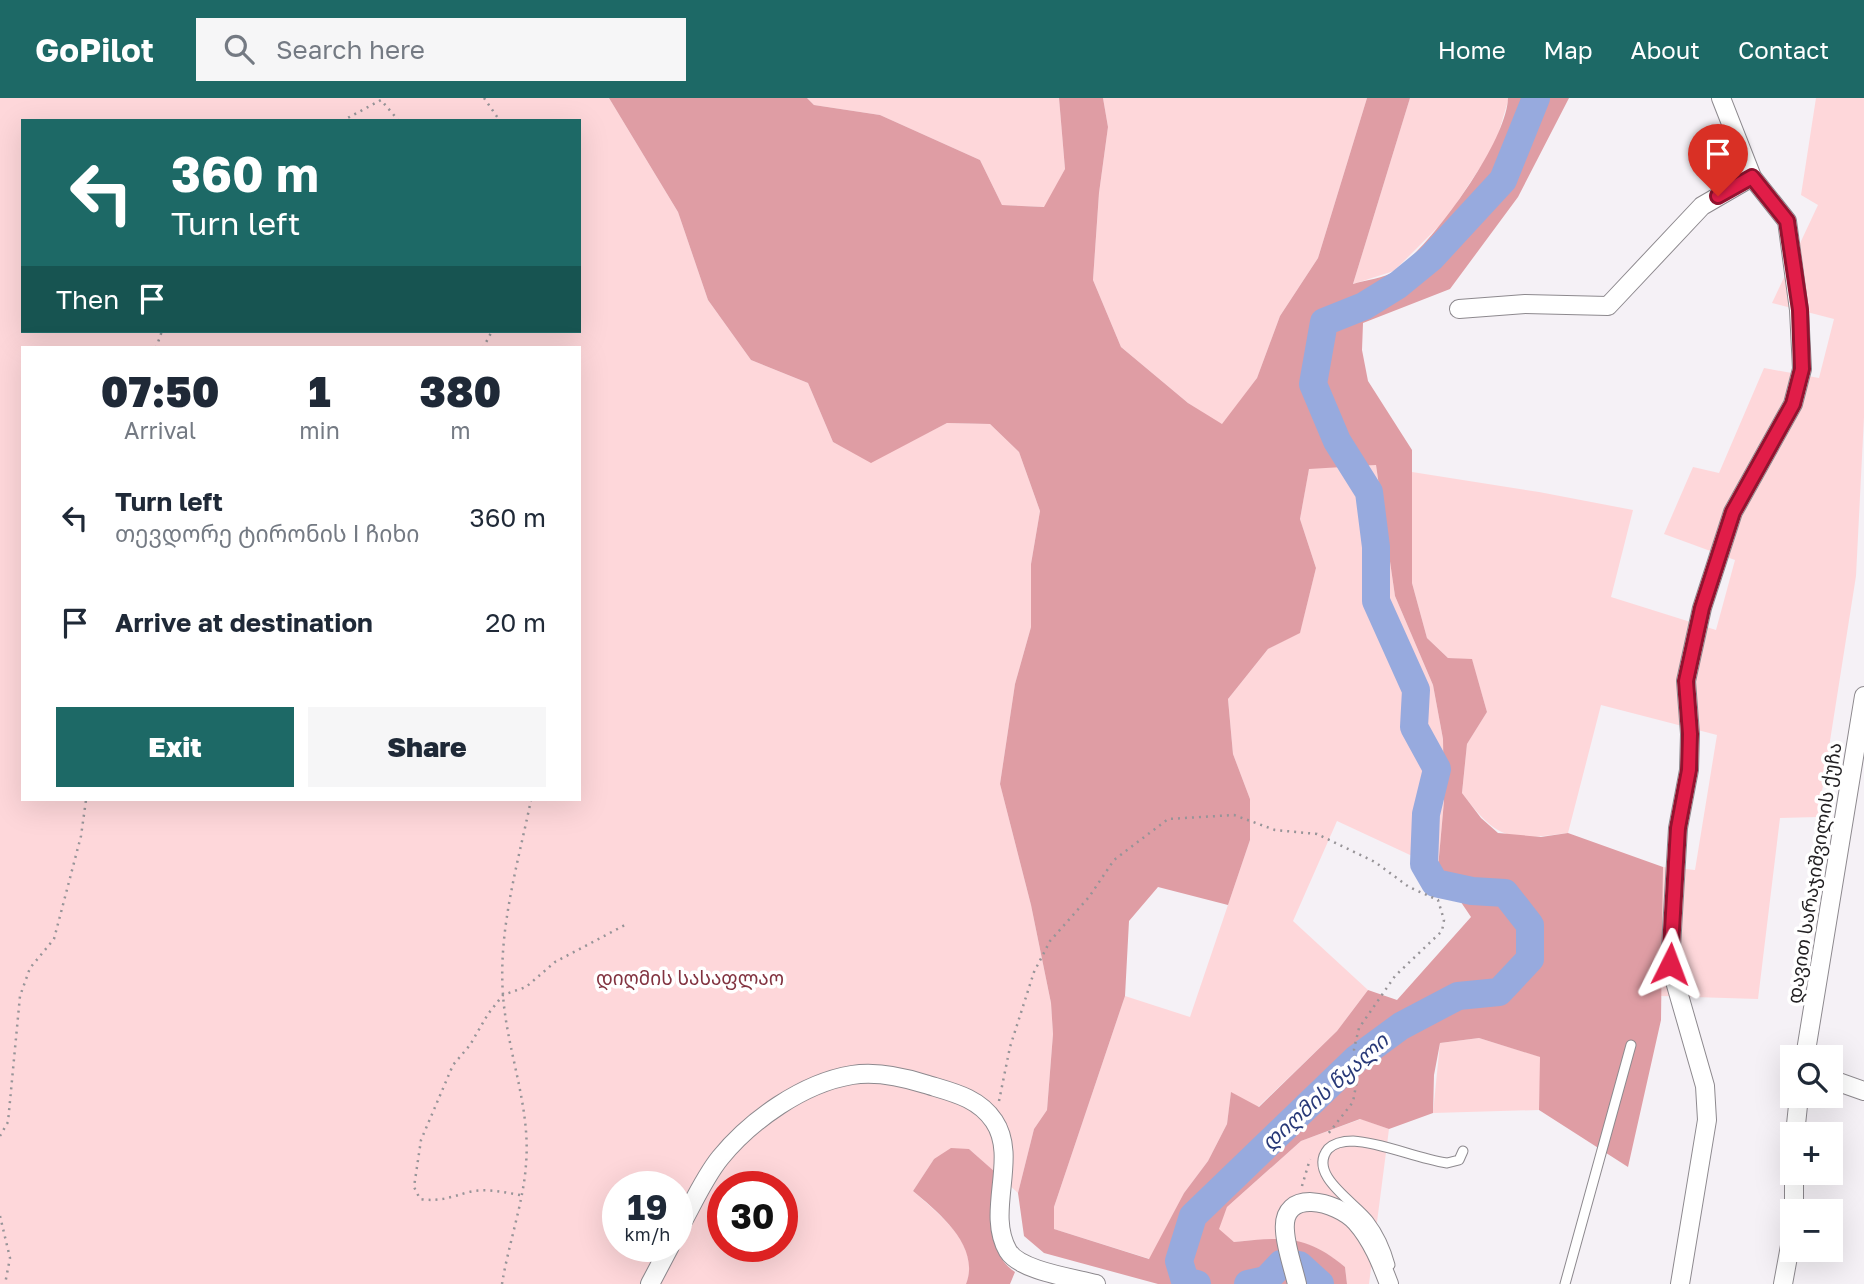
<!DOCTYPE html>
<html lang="en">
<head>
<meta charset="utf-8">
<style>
  :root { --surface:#fff; --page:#f6f6f7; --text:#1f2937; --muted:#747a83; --accent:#1d6966 }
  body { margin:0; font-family:"Golos Text","Noto Sans Georgian",sans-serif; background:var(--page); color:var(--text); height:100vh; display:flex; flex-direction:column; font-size:26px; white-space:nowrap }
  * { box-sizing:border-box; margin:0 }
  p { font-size:23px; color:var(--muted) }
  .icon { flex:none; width:38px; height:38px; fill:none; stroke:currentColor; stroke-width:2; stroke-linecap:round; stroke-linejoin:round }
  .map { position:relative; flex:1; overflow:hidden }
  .details { position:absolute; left:21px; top:248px; width:560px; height:455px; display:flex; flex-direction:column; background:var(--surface); border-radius:0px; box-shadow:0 7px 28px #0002 }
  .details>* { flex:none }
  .guide { position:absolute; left:21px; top:21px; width:560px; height:214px; border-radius:0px; box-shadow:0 7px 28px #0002; background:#1d6966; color:#fff; overflow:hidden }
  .fabs { position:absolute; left:1780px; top:947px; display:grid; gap:14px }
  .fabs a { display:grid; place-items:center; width:63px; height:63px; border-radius:0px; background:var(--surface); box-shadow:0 7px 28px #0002; font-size:35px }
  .speed { position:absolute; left:602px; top:1073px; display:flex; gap:14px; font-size:35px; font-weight:700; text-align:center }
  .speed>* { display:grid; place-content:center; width:91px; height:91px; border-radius:50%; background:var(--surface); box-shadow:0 7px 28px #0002; line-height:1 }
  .speed small { font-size:18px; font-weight:400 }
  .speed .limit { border:10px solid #d22; background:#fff; color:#111 }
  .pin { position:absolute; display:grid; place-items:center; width:60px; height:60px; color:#fff; margin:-72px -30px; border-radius:50% 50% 50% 0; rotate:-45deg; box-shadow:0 0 7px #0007 }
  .pin .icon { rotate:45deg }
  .me { position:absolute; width:77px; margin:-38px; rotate:3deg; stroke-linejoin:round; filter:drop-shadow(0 0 5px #0008) }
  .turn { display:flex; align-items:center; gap:24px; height:147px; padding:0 35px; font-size:32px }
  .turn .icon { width:91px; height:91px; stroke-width:2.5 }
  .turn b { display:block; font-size:49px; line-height:60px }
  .then { display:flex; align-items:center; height:66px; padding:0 35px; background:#0003; gap:14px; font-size:26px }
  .eta { display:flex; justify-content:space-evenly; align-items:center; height:119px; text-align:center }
  .eta b { font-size:42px; font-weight:800; line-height:49px }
  .action { display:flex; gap:14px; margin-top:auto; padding:14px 35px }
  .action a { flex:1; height:80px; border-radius:0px; background:var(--accent); color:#fff; font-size:28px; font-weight:800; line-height:80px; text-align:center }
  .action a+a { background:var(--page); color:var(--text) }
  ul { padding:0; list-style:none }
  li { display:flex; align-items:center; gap:21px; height:105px; padding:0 35px }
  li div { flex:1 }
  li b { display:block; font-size:26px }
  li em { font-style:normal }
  header { display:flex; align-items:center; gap:42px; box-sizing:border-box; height:98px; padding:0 35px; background:var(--accent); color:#fff }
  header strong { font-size:33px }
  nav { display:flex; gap:38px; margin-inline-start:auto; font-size:24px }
  .search { width:490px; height:63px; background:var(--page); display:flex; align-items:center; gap:18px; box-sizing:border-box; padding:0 24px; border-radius:0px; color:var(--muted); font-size:26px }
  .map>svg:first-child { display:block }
</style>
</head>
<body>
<header>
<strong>GoPilot</strong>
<div class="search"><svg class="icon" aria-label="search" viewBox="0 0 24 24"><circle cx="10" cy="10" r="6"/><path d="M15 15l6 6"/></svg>Search here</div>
<nav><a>Home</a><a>Map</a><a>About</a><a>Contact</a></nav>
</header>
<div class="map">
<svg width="1864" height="1186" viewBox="0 0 1864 1186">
  <rect width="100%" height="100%" fill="#f5f1f6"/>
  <g fill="#fed7da" fill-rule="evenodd">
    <path d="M0 0H609L678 114 708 202 751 262 808 285 833 344 871 364 947 325 990 326 1019 354 1040 413 1031 466V529L1015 586 1000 686 1031 807 1051 905 1053 936 1047 1012 1034 1031 1018 1095 969 1051 934 1061 913 1093C937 1115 982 1147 966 1186H0ZM23 23H579V233H23ZM23 250H579V702H23ZM618 1088H677V1148H618ZM723 1088H782V1148H723Z"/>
    <polygon points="807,0 1059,0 1065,71 1045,109 1002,107 980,62 880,17 814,7"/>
    <polygon points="1103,0 1367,0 1318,160 1280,218 1257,280 1222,327 1188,305 1121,249 1093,182 1099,95 1108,29"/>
    <polygon points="1410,0 1508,0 1508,3 1495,47 1446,121 1394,173 1353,186"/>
    <path d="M1816 0H1864V319L1856 478 1818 719 1780 720 1758 901 1661 898 1663 769 1695 772 1717 637 1601 607 1568 735C1510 743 1498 743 1462 695L1467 646 1487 614 1472 562 1448 560 1427 540 1412 485V374L1539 394 1633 412 1611 499 1716 532 1735 462 1664 436 1693 369 1719 375 1764 270 1819 280 1834 221 1772 205 1818 107 1801 97Z"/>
    <polygon points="1376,367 1395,498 1433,587 1443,641 1444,703 1438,770 1337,723 1293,823 1368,892 1337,933 1258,1009 1231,995 1227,1026 1208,1063 1184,1095 1150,1161 1054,1131 1054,1109 1125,898 1190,919 1250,742 1250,701 1233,656 1228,601 1268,551 1300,534 1316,470 1300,421 1309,370"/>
    <polygon points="1479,940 1541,959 1539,1012 1433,1015 1440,945"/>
    <path d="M1361 1021 1389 1031 1369 1186H1347L1345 1169C1307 1137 1281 1139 1234 1144L1218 1131 1227 1109 1301 1043Z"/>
  </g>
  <g fill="#df9da4" fill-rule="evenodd">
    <path d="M609 0H807L814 7 880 17 980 62 1002 107 1044 109 1065 71 1059 0H1103L1108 29 1099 95 1093 182 1121 249 1188 305 1222 326 1257 280 1280 218 1318 160 1367 0H1410L1353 186C1366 182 1384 180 1395 173 1431 148 1507 44 1508 0H1569L1518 99 1450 191 1363 225 1362 252 1368 283 1412 352V485L1427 540 1448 560 1472 561 1487 614 1467 646 1462 695 1481 720 1498 735 1541 739 1568 735 1663 769 1661 922 1628 1069 1539 1012 1540 959 1479 940 1440 945 1434 977 1433 1015 1389 1031 1360 1021 1301 1043 1227 1109 1219 1131 1234 1144C1282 1139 1306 1136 1345 1169L1347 1186H1158L1044 1155 1024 1138 1018 1095 1034 1031 1047 1012 1053 936 1051 905 1031 807 1000 686 1015 586 1031 529V466L1040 413 1019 354 990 326 947 325 871 365 833 344 808 285 751 262 708 202 678 114ZM1376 367 1395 498 1433 587 1443 641 1444 703 1438 770 1471 819 1397 902 1368 892 1337 933 1259 1009 1231 994 1227 1026 1208 1063 1184 1095 1149 1161 1054 1131V1109L1125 898 1129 823 1158 789 1228 807 1250 742V701L1233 656 1228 601 1268 551 1300 535 1316 470 1300 421 1309 371Z"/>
    <path d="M951 1050 969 1051 995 1074C993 1108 982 1151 1015 1174L1010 1186H966C981 1148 938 1114 913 1093L934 1061Z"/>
  </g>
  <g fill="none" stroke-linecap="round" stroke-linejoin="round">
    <g stroke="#97aade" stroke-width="28">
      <polyline points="1197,1186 1185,1183 1179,1163 1193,1118 1356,961 1401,928 1458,898 1499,894 1530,861 1530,827 1505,795 1472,793 1435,785 1424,766 1426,716 1437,671 1414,629 1416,592 1376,503 1376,449 1369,394 1337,343 1313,286 1324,224 1364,208 1398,187 1431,160 1503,82 1536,0"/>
      <polyline points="1248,1186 1266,1182 1281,1166 1299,1167 1320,1186"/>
    </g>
    <defs>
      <g id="lane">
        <path d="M1390 1167C1386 1152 1379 1136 1369 1123 1356 1105 1307 1077 1328 1051 1334 1045 1344 1043 1353 1043 1384 1045 1415 1060 1447 1065L1459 1062 1463 1053"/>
        <polyline points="1565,1186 1631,947"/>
      </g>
      <g id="street">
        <polyline points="1459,211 1525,206 1608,208 1702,108 1752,79"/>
        <polyline points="1805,959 1864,598"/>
        <polyline points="1830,981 1864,993"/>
        <polyline points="1795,1036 1799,998"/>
        <polyline points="1794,1113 1794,1074"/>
        <path d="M677 1134C691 1110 703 1081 720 1060 751 1022 803 985 852 977 876 973 903 979 925 986 951 994 978 999 994 1023 1019 1060 985 1114 1008 1153 1020 1173 1074 1180 1096 1186"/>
        <polyline points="650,1186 670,1148"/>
        <path d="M1297 1186C1293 1169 1286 1150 1285 1133 1281 1089 1337 1103 1356 1124 1372 1142 1381 1165 1389 1186"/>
        <polyline points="1680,1186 1707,1022 1705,988 1670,866 1678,730 1689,672 1690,636 1686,583 1702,510 1733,414 1793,306 1802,271 1799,212 1787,123 1752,79 1721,0"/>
        <polyline points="1783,1186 1792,1137"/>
      </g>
    </defs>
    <use href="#lane" stroke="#8d898e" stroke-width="11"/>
    <use href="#street" stroke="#8d898e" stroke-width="20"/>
    <g stroke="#979498" stroke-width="2.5" stroke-dasharray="2 5" stroke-linecap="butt">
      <polyline points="484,0 500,23"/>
      <polyline points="342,23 381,2 399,23"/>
      <polyline points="156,250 162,233"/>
      <polyline points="483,250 492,233"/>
      <polyline points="999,1003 1010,949 1034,874 1050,843 1089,799 1114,762 1168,721 1234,717 1275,732 1317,736 1375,764 1409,789 1438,802 1444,822 1442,833 1395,878 1359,930 1354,951 1357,982 1353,1004 1328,1036"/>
      <polyline points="0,1038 8,1024 20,898 30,870 54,841 81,738 86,702"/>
      <polyline points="1302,1088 1310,1061"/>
      <path d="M520 1097C503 1094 486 1090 469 1094 451 1099 439 1104 420 1101L414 1089 421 1042 453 967 470 947 488 916 503 897 526 889 555 864 625 827"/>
      <polyline points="0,1118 10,1160 5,1186"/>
      <path d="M502 1186C508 1148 524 1102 526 1066 531 1009 507 954 503 897 498 832 518 765 531 702"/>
    </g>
    <use href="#lane" stroke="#fff" stroke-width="9"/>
    <use href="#street" stroke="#fff" stroke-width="18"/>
  </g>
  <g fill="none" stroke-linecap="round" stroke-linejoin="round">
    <defs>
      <polyline id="route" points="1670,866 1678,730 1689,672 1690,636 1686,583 1702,510 1733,414 1793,306 1802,271 1800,212 1787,123 1752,79 1718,98"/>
    </defs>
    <use href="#route" stroke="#92132f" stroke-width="18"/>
    <use href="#route" stroke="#e11d48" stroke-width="12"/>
  </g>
  <g text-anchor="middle" stroke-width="7" stroke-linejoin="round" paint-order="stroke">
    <g font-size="19" fill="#232123" stroke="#fff">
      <text transform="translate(1814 775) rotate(-81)" y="7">დავით სარაჯიშვილის ქუჩა</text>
    </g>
    <g font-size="19" fill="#823340" stroke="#fff">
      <text x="690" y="887">დიღმის სასაფლაო</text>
    </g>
    <g font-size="21" font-style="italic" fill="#283978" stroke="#fff">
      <text transform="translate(1325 994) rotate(-42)" y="7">დიღმის წყალი</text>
    </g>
  </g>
</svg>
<div class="fabs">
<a><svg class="icon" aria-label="search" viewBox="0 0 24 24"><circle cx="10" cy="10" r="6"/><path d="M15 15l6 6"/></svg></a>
<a>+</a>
<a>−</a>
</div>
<div class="speed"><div>19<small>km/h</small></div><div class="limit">30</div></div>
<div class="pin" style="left:1718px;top:98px;background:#d93025"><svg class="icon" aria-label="arrive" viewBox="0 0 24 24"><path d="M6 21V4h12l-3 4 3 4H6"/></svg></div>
<svg class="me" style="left:1670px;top:866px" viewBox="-20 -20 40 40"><path d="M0-17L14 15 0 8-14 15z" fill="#e11d48" stroke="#fff" stroke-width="4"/></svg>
<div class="guide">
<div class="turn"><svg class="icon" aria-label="left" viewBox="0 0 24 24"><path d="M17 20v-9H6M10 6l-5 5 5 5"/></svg><div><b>360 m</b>Turn left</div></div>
<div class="then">Then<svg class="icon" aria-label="arrive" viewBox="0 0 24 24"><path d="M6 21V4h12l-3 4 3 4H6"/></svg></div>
</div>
<section class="details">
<div class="eta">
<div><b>07:50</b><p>Arrival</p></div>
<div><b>1</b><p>min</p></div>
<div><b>380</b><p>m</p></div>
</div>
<ul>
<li><svg class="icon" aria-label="left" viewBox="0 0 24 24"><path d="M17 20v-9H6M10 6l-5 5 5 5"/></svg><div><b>Turn left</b><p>თევდორე ტირონის I ჩიხი</p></div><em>360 m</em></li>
<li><svg class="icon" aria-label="arrive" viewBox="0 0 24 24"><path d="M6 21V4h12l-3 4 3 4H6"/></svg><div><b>Arrive at destination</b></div><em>20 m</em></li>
</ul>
<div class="action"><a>Exit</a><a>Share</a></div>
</section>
</div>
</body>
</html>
